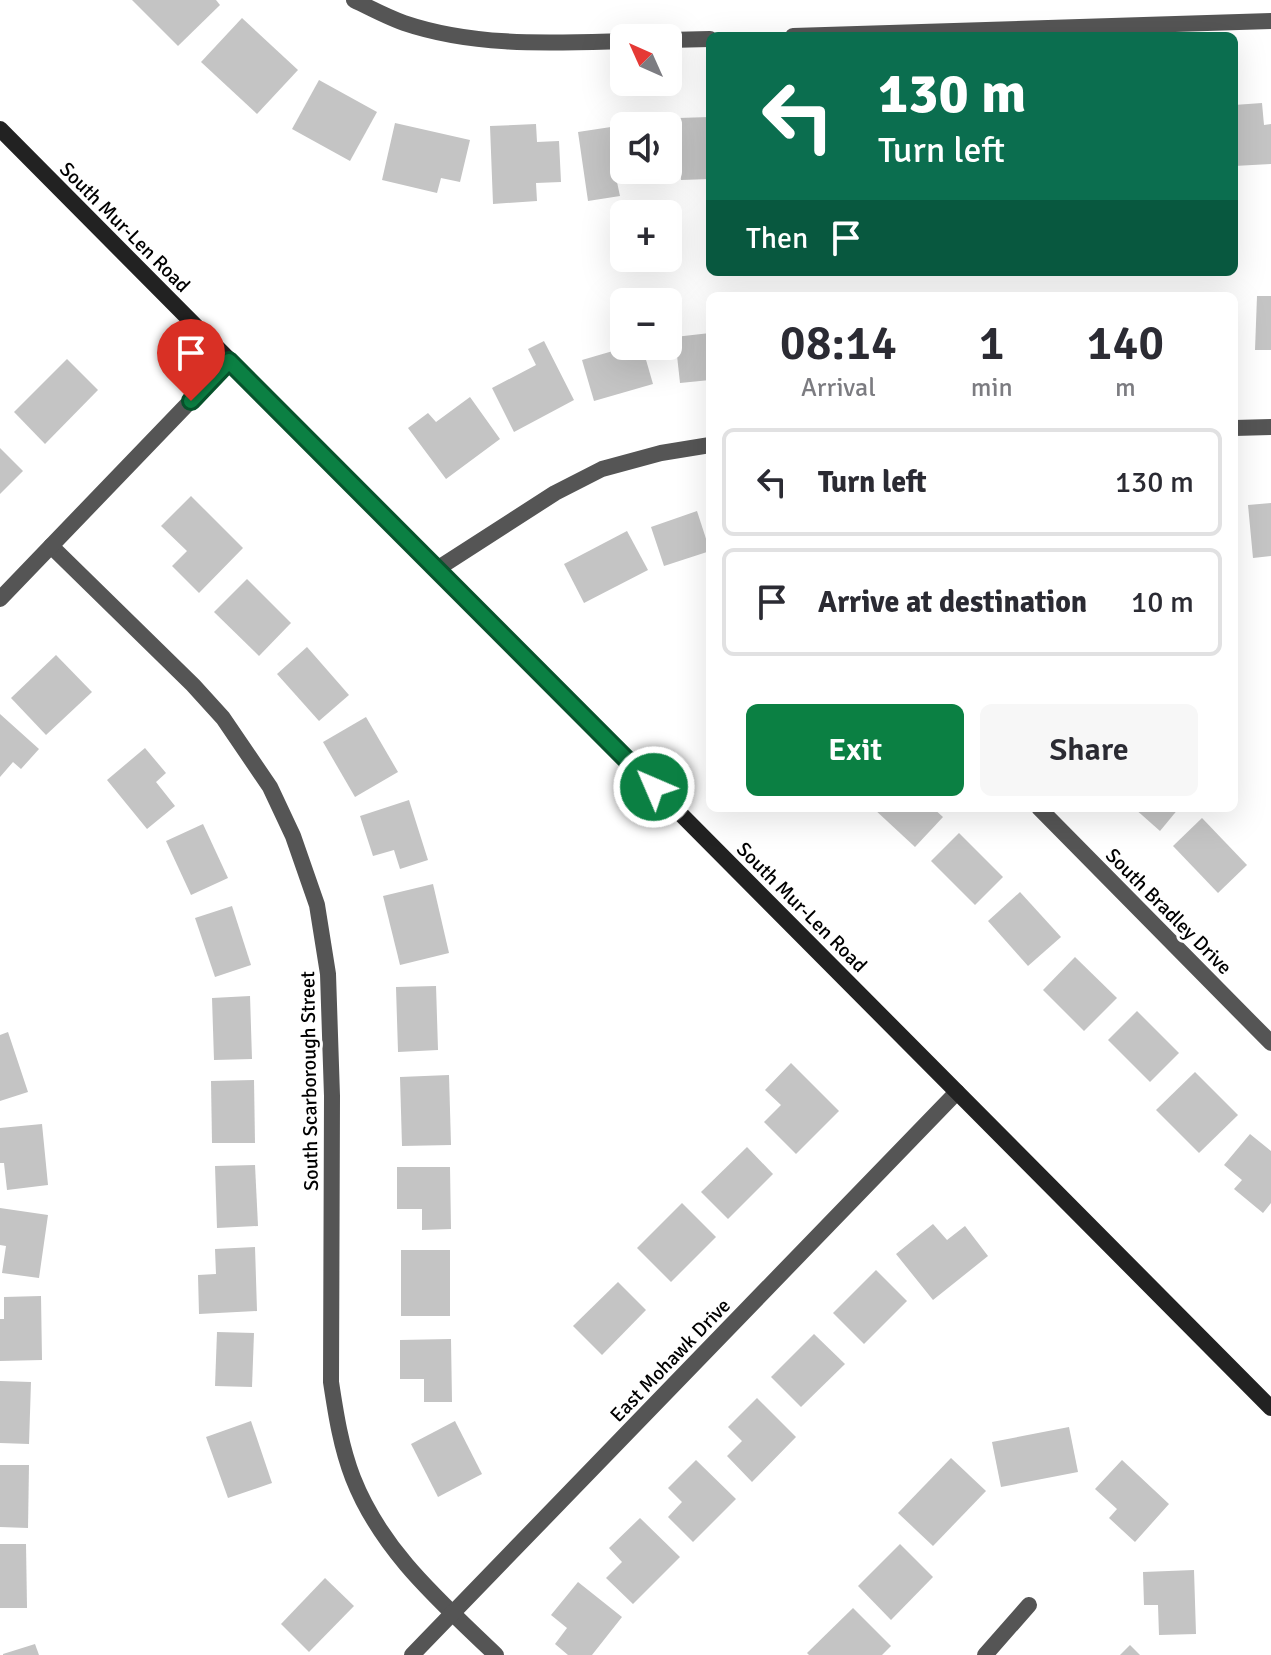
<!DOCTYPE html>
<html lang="en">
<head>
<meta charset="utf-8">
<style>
  :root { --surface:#fff; --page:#f7f7f7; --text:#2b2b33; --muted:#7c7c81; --line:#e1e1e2; --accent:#0b8043 }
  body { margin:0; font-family:Signika,sans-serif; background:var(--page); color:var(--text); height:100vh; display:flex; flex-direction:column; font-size:30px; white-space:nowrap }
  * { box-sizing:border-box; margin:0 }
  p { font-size:26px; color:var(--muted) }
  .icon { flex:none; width:44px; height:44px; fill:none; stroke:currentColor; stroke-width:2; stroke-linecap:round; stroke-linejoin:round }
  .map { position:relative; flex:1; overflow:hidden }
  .details { position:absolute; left:706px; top:292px; width:532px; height:520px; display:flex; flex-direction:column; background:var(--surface); border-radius:12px; box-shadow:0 8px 32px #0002 }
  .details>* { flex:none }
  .top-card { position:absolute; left:706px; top:32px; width:532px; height:244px; border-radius:12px; box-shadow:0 8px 32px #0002; background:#0b6e4f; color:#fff; overflow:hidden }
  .needle { width:52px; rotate:315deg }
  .fabs { position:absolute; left:610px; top:24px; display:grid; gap:16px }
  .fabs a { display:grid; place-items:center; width:72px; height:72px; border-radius:12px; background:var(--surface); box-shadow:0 8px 32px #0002; font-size:40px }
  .pin { position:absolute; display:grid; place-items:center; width:68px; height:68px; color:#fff; margin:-82px -34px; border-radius:50% 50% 50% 0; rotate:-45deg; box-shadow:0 0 8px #0007 }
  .pin .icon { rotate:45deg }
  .me { position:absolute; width:88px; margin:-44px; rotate:315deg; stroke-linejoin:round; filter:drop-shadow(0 0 6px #0008) }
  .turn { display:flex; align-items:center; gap:28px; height:168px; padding:0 40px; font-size:36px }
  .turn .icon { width:104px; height:104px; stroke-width:2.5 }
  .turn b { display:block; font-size:56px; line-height:68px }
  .then { display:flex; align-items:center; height:76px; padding:0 40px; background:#0003; gap:16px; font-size:30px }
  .eta { display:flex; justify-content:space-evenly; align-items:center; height:136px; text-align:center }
  .eta b { font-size:48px; font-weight:600; line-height:56px }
  .button { display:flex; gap:16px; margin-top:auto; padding:16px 40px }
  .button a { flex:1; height:92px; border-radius:12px; background:var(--accent); color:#fff; font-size:32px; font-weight:600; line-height:92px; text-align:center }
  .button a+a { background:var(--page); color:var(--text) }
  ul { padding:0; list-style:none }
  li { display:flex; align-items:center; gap:24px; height:108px; margin:0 16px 12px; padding:0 24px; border:4px solid var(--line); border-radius:12px }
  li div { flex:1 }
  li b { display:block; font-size:30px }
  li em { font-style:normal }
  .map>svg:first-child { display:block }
</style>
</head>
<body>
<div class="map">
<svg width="1271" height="1655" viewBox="0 0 1271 1655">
  <rect width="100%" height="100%" fill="#fff"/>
  <g fill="#c4c4c4">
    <polygon points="132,0 216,0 220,5 178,46"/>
    <polygon points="242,18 298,70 257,114 201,62"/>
    <polygon points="319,80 377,112 350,161 292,129"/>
    <polygon points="1262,103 1264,125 1271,124 1271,164 1234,166 1234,105"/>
    <polygon points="710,117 710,179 681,180 678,118"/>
    <polygon points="395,123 470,140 460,182 441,178 437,193 382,180"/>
    <polygon points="536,124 537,142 559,141 561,182 536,183 537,201 493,204 490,126"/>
    <polygon points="624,125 624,170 654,170 655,176 617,182 620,196 588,201 578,132"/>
    <polygon points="1257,296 1271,296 1271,350 1255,350"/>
    <polygon points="710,333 710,380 680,383 675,337"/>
    <polygon points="544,341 574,400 514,432 492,388 536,365 528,349"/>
    <polygon points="630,346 642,346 653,384 594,401 582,360"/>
    <polygon points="67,359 98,390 45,444 14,412"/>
    <polygon points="470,397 500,439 446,479 408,428 428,413 436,422"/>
    <polygon points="0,448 23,471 0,494"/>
    <polygon points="191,496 243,548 199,593 172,566 187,551 161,526"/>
    <polygon points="1271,503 1271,556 1253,558 1248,505"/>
    <polygon points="697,511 710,551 664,566 651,527"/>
    <polygon points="627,531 648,570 584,603 564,564"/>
    <polygon points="247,579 291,623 259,656 214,612"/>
    <polygon points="307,647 349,695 319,721 277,674"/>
    <polygon points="56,655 92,692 46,735 11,698"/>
    <polygon points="0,714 39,749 21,769 13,762 0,777"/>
    <polygon points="366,717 398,772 355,797 323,742"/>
    <polygon points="145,748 166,773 156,782 175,806 147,829 107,780"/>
    <polygon points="409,800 428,860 400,869 394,850 373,856 360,816"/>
    <polygon points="873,808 933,808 943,817 915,847"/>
    <polygon points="1134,808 1179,808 1160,831"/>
    <polygon points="1202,818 1247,865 1218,893 1173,846"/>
    <polygon points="203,824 228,878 191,895 166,841"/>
    <polygon points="959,833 1003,877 975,905 931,861"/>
    <polygon points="433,884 449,953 400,965 383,896"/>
    <polygon points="1020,892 1061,937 1028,966 988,921"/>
    <polygon points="232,906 251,965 215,977 195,918"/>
    <polygon points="1075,957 1117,998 1084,1031 1043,990"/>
    <polygon points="436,986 438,1050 398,1052 396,987"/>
    <polygon points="250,996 252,1059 214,1060 212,998"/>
    <polygon points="1137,1011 1179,1053 1150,1082 1108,1040"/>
    <polygon points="8,1032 28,1092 0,1101 0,1035"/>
    <polygon points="791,1063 839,1111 796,1154 764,1122 781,1105 765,1090"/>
    <polygon points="1195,1072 1238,1115 1199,1153 1156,1110"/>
    <polygon points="449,1075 451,1145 402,1146 400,1077"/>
    <polygon points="254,1080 255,1143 212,1143 211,1081"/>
    <polygon points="42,1124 48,1185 7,1190 4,1163 0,1163 0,1128"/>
    <polygon points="1250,1134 1271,1151 1271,1203 1263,1213 1234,1189 1242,1180 1224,1165"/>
    <polygon points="747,1147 773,1174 728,1219 701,1192"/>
    <polygon points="255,1165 258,1226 217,1228 215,1166"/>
    <polygon points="397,1167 450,1167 451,1229 422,1230 422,1209 397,1209"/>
    <polygon points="682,1203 716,1237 671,1282 637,1248"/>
    <polygon points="0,1208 48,1215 39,1278 2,1273 6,1246 0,1245"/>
    <polygon points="933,1224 947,1240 965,1226 988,1256 933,1300 896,1254"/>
    <polygon points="255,1247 257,1311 199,1314 198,1275 216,1274 215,1249"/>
    <rect x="401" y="1250" width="49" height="66"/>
    <polygon points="876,1270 907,1301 864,1344 833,1313"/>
    <polygon points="618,1282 646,1310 602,1355 573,1326"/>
    <polygon points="41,1296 42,1360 0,1361 0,1319 4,1319 4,1297"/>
    <polygon points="217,1332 254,1333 252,1387 215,1386"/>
    <polygon points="814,1334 845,1364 801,1407 771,1377"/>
    <polygon points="451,1339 452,1402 424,1402 424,1379 400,1379 400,1340"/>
    <polygon points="0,1381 31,1382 29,1444 0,1443"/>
    <polygon points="757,1398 796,1437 752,1482 727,1456 742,1441 728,1427"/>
    <polygon points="251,1421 272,1483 228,1498 206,1437"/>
    <polygon points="455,1421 482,1474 438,1497 411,1444"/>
    <polygon points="1069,1427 1078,1472 1001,1487 992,1442"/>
    <polygon points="951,1458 986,1491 933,1546 898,1513"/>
    <polygon points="696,1460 736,1499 693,1542 668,1517 682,1502 668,1488"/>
    <polygon points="1122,1460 1169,1504 1135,1542 1109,1518 1117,1509 1095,1489"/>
    <polygon points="0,1465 29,1465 28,1528 0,1527"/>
    <polygon points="640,1518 680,1557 633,1604 606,1578 622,1562 609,1548"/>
    <polygon points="0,1544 26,1544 27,1608 0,1608"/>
    <polygon points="900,1544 933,1577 891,1620 858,1586"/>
    <polygon points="1194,1570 1196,1634 1159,1635 1158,1605 1144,1605 1143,1572"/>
    <polygon points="325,1578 354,1606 309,1652 281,1624"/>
    <polygon points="578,1582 622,1617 592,1655 568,1655 555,1644 567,1628 551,1615"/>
    <polygon points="853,1608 891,1646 882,1655 809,1655 807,1653"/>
    <polygon points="35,1644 39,1655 3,1655 3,1654"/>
    <polygon points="1130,1645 1140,1655 1120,1655"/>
  </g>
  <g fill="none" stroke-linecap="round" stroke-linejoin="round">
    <g stroke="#555" stroke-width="16">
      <path d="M354 0C370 8 387 17 404 23 475 47 550 43 624 41"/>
      <polyline points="793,36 1271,21"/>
      <polyline points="668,40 710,39"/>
      <polyline points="1234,428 1271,427"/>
      <path d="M51 546 193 685 223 718 270 787 293 836 317 905 328 974 332 1096 331 1382C336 1415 341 1447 353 1478 382 1552 441 1602 496 1655"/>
      <polyline points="437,569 555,493 602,469 661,453 710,445"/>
      <polyline points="0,599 229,361"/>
      <polyline points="1039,808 1271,1043"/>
      <polyline points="412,1655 957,1092"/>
      <polyline points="985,1655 1029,1605"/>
    </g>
    <polyline stroke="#222" stroke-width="16" points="0,129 1271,1408"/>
  </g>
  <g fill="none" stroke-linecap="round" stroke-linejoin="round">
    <defs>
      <polyline id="route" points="191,401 229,361 654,787"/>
    </defs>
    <use href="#route" stroke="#07532c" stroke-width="20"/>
    <use href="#route" stroke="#0b8043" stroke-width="14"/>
  </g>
  <g text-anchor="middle" stroke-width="6" stroke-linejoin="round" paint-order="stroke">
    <g font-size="20" fill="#000" stroke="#fff">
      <text transform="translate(125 227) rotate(45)" y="7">South Mur-Len Road</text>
      <text transform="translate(802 907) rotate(45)" y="7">South Mur-Len Road</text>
      <text transform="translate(1169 911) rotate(45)" y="7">South Bradley Drive</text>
      <text transform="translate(309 1081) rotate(-91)" y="7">South Scarborough Street</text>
      <text transform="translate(670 1360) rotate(-46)" y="7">East Mohawk Drive</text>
    </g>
  </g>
</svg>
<div class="fabs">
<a><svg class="needle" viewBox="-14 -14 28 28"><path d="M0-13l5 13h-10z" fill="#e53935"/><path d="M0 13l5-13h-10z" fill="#7c7c81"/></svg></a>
<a><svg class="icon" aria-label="sound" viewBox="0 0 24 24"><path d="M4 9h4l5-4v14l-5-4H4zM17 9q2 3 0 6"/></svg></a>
<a>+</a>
<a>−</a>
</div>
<div class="pin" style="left:191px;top:401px;background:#d93025"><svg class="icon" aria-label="arrive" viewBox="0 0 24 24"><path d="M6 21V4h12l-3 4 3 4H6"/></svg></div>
<svg class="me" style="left:654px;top:787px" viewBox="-20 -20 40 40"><circle r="17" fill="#0b8043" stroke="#fff" stroke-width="3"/><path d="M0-11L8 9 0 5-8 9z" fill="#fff"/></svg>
<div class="top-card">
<div class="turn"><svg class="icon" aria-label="left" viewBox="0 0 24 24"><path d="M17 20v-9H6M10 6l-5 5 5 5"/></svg><div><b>130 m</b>Turn left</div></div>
<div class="then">Then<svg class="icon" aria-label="arrive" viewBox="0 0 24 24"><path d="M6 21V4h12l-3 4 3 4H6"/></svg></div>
</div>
<section class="details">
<div class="eta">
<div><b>08:14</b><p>Arrival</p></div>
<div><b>1</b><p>min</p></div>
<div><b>140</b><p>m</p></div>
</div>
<ul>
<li><svg class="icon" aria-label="left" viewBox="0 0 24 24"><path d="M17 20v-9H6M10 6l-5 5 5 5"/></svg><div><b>Turn left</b></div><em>130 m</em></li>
<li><svg class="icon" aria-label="arrive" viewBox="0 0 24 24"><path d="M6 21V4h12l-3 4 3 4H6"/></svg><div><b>Arrive at destination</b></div><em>10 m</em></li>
</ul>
<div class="button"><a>Exit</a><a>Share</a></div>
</section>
</div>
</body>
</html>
